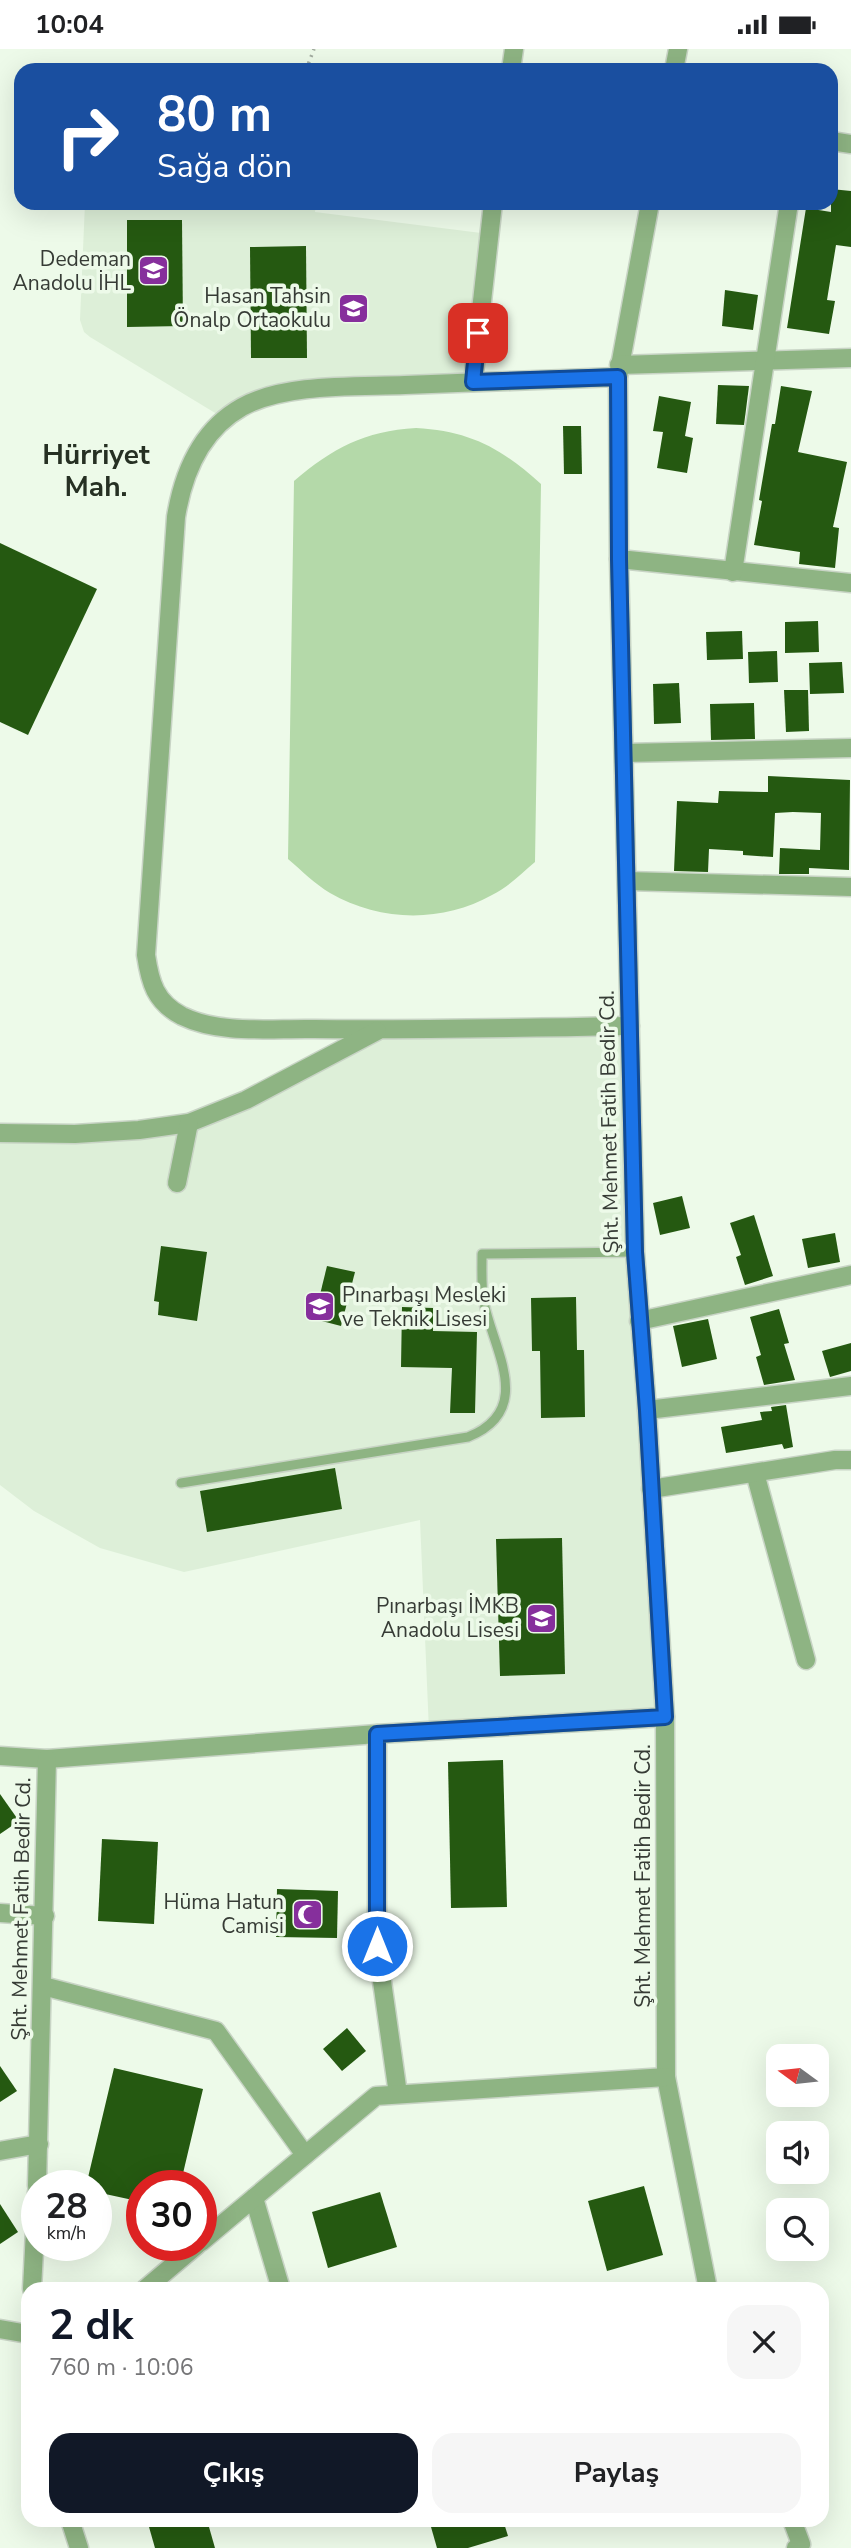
<!DOCTYPE html>
<html lang="tr">
<head>
<meta charset="utf-8">
<style>
  :root { --surface:#fff; --page:#f6f6f6; --text:#202124; --muted:#757577; --accent:#111827 }
  body { margin:0; font-family:"Nunito Sans",sans-serif; background:var(--page); color:var(--text); height:100vh; display:flex; flex-direction:column; font-size:26px; white-space:nowrap }
  * { box-sizing:border-box; margin:0 }
  p { font-size:23px; color:var(--muted) }
  .icon { flex:none; width:38px; height:38px; fill:none; stroke:currentColor; stroke-width:2; stroke-linecap:round; stroke-linejoin:round }
  .map { position:relative; flex:1; overflow:hidden }
  .side { position:absolute; left:21px; top:2233px; width:808px; height:245px; display:flex; flex-direction:column; background:var(--surface); border-radius:21px; box-shadow:0 7px 28px #0002 }
  .side>* { flex:none }
  .hud { position:absolute; left:14px; top:14px; width:824px; height:147px; border-radius:21px; box-shadow:0 7px 28px #0002; background:#1a4fa0; color:#fff; overflow:hidden }
  .needle { width:46px; rotate:285deg }
  .tools { position:absolute; left:766px; top:1995px; display:grid; gap:14px }
  .tools a { display:grid; place-items:center; width:63px; height:63px; border-radius:14px; background:var(--surface); box-shadow:0 7px 28px #0002; font-size:35px }
  .speed { position:absolute; left:21px; top:2121px; display:flex; gap:14px; font-size:35px; font-weight:700; text-align:center }
  .speed>* { display:grid; place-content:center; width:91px; height:91px; border-radius:50%; background:var(--surface); box-shadow:0 7px 28px #0002; line-height:1 }
  .speed small { font-size:18px; font-weight:400 }
  .speed .limit { border:10px solid #d22; background:#fff; color:#111 }
  .pin { position:absolute; display:grid; place-items:center; width:60px; height:60px; color:#fff; margin:-30px; border-radius:14px; box-shadow:0 4px 10px #0006 }
  .me { position:absolute; width:77px; margin:-38px; rotate:0deg; stroke-linejoin:round; filter:drop-shadow(0 0 5px #0008) }
  .turn { display:flex; align-items:center; gap:24px; height:147px; padding:0 28px; font-size:32px }
  .turn .icon { width:91px; height:91px; stroke-width:2.5 }
  .turn b { display:block; font-size:49px; line-height:60px }
  .round { display:grid; place-items:center; flex:none; width:74px; height:74px; border-radius:21px; background:var(--page) }
  .headline { display:flex; align-items:center; justify-content:space-between; height:119px; padding:0 28px }
  h1 { font-size:42px; font-weight:700; line-height:52px; color:var(--accent) }
  .action { display:flex; gap:14px; margin-top:auto; padding:14px 28px }
  .action a { flex:1; height:80px; border-radius:21px; background:var(--accent); color:#fff; font-size:28px; font-weight:700; line-height:80px; text-align:center }
  .action a+a { background:var(--page); color:var(--text) }
  .status { display:flex; justify-content:space-between; align-items:center; height:49px; padding:0 35px; background:var(--surface); direction:ltr }
  .status svg { height:19px; fill:currentColor }
  .map>svg:first-child { display:block }
</style>
</head>
<body>
<div class="status"><b>10:04</b><svg viewBox="0 0 49 12"><path d="M0 12V9h3v3zM5 12V6h3v6zM10 12V3h3v9zM15 12V0h3v12zM26 1h20v11H26zM47 4h2v5h-2z"/></svg></div>
<div class="map">
<svg width="851" height="2499" viewBox="0 0 851 2499">
  <rect width="100%" height="100%" fill="#edfae9"/>
  <g fill="#ddefd8">
    <polygon points="85,154 316,154 315,163 489,185 473,333 307,340 225,370 90,288 84,283 80,271"/>
    <polygon points="630,977 665,1668 429,1682 420,1471 184,1523 100,1499 34,1462 0,1436 0,1084 189,1074 379,981"/>
  </g>
  <path fill="#b4d9a9" d="M416 379C470 382 501 399 541 435L535 813C521 825 508 838 492 846 442 874 380 873 330 844 315 835 302 822 288 810L294 432C333 399 364 382 416 379Z"/>
  <g fill="#255911">
    <polygon points="831,140 851,142 851,198 836,196 827,251 835,252 829,285 787,279 806,159 831,163"/>
    <polygon points="127,171 182,171 183,277 127,278"/>
    <polygon points="306,197 307,309 251,309 250,198"/>
    <polygon points="725,241 758,246 753,281 722,277"/>
    <polygon points="718,336 749,337 744,376 716,375"/>
    <polygon points="781,337 812,342 798,403 847,413 833,478 839,479 835,519 799,515 800,503 754,496 762,452 759,451 772,375 775,375"/>
    <polygon points="659,347 691,353 685,387 693,389 687,424 657,419 663,383 653,382"/>
    <polygon points="563,377 581,377 582,425 564,425"/>
    <polygon points="0,494 97,540 28,686 0,673"/>
    <polygon points="818,572 819,603 785,604 785,573"/>
    <polygon points="742,582 743,610 707,611 706,583"/>
    <polygon points="777,602 778,633 749,634 748,603"/>
    <polygon points="842,613 844,644 810,645 809,614"/>
    <polygon points="679,634 681,674 654,675 653,635"/>
    <polygon points="784,641 808,641 809,682 786,683"/>
    <polygon points="754,654 755,690 711,691 710,655"/>
    <polygon points="768,727 850,731 849,821 809,819 809,825 779,825 780,799 820,801 821,764 793,763 775,764 773,808 743,806 743,802 709,800 708,823 674,822 677,752 718,754 719,742 768,743"/>
    <polygon points="682,1147 690,1179 660,1186 653,1154"/>
    <polygon points="754,1166 773,1227 745,1236 736,1208 741,1206 730,1174"/>
    <polygon points="835,1184 840,1213 808,1219 802,1190"/>
    <polygon points="161,1197 207,1203 197,1272 158,1266 159,1253 154,1252"/>
    <polygon points="327,1217 355,1223 341,1277 314,1270"/>
    <polygon points="576,1248 577,1301 584,1301 585,1368 541,1369 540,1302 532,1302 531,1249"/>
    <polygon points="402,1258 433,1259 433,1282 477,1283 475,1364 450,1364 452,1319 401,1318"/>
    <polygon points="779,1260 789,1294 784,1295 795,1331 764,1336 756,1308 761,1306 750,1268"/>
    <polygon points="708,1270 717,1310 682,1318 673,1277"/>
    <polygon points="851,1294 851,1322 830,1328 822,1302"/>
    <polygon points="786,1356 793,1398 784,1400 782,1395 726,1404 721,1378 762,1371 760,1363 772,1362 771,1358"/>
    <polygon points="335,1419 342,1460 207,1483 200,1442"/>
    <polygon points="562,1489 565,1625 500,1627 496,1490"/>
    <polygon points="503,1711 507,1858 451,1859 448,1713"/>
    <polygon points="0,1745 19,1772 0,1785"/>
    <polygon points="102,1790 158,1793 154,1875 98,1872"/>
    <polygon points="277,1840 338,1842 337,1889 276,1888"/>
    <polygon points="347,1979 366,2002 342,2022 323,2000"/>
    <polygon points="0,2017 17,2042 0,2053"/>
    <polygon points="114,2019 203,2040 180,2137 142,2137 142,2153 96,2143 96,2137 86,2137"/>
    <polygon points="644,2137 663,2206 607,2222 588,2152"/>
    <polygon points="380,2143 397,2198 328,2219 312,2163"/>
    <polygon points="0,2155 18,2183 0,2195"/>
    <polygon points="147,2471 207,2471 215,2499 155,2499"/>
    <polygon points="429,2471 503,2471 508,2487 468,2499 437,2499"/>
  </g>
  <g fill="none" stroke-linecap="round" stroke-linejoin="round">
    <defs>
      <path id="service" d="M181 1434 468 1388C535 1361 494 1302 484 1254 481 1238 482 1222 482 1205L635 1203"/>
      <g id="minor">
        <polyline points="511,21 514,0"/>
        <polyline points="674,21 678,0"/>
        <polyline points="831,92 851,95"/>
        <polyline points="650,154 618,328 619,510 635,1203 647,1361 665,1668 666,2028 708,2240"/>
        <polyline points="619,316 851,309"/>
        <path d="M618 328C547 331 476 333 405 336 357 338 285 334 242 358 201 381 183 425 176 468L146 906C150 933 155 953 182 967 221 986 272 979 314 980 419 981 525 979 630 977"/>
        <polyline points="473,333 493,154"/>
        <polyline points="619,510 851,534"/>
        <polyline points="733,523 789,154"/>
        <polyline points="624,704 851,699"/>
        <polyline points="627,832 851,838"/>
        <polyline points="0,1084 75,1085 139,1081 189,1074 246,1051 377,982"/>
        <polyline points="177,1134 189,1074"/>
        <polyline points="639,1272 851,1226"/>
        <polyline points="647,1361 851,1337"/>
        <polyline points="755,1424 806,1611"/>
        <polyline points="651,1440 835,1411 851,1411"/>
        <polyline points="377,1685 377,1897 398,2045"/>
        <polyline points="0,1707 47,1710 377,1685 665,1668"/>
        <polyline points="0,1864 45,1867"/>
        <polyline points="43,1937 216,1982 305,2106"/>
        <polyline points="0,2102 39,2095"/>
        <polyline points="37,2137 47,1710"/>
        <polyline points="254,2149 281,2240"/>
        <polyline points="201,2193 376,2047 666,2028"/>
        <polyline points="32,2240 37,2143"/>
        <polyline points="145,2240 197,2196"/>
        <polyline points="0,2280 28,2285"/>
        <polyline points="70,2471 79,2499"/>
        <polyline points="792,2471 801,2495 796,2499"/>
      </g>
    </defs>
    <use href="#service" stroke="#c8d4c5" stroke-width="12"/>
    <use href="#minor" stroke="#c8d4c5" stroke-width="21"/>
    <polyline stroke="#a3ada1" stroke-width="3.5" stroke-dasharray="2 5" stroke-linecap="butt" points="306,21 314,0"/>
    <use href="#service" stroke="#8eb483" stroke-width="9"/>
    <use href="#minor" stroke="#8eb483" stroke-width="18"/>
  </g>
  <g fill="none" stroke-linecap="round" stroke-linejoin="round">
    <defs>
      <polyline id="route" points="377,1897 377,1685 665,1668 647,1361 635,1203 619,510 618,328 473,333 478,284"/>
    </defs>
    <use href="#route" stroke="#114b97" stroke-width="18"/>
    <use href="#route" stroke="#1a73e8" stroke-width="12"/>
  </g>
  <defs>
    <symbol id="school-square" viewBox="-11 -11 22 22"><rect x="-9" y="-9" width="18" height="18" rx="4" fill="#862f9c" stroke="#edfae9"/><path d="M0-5L7-2L0 1L-7-2ZM-4 1L0 2.5L4 1V4Q0 6-4 4Z" fill="#fff"/></symbol>
    <symbol id="mosque-square" viewBox="-11 -11 22 22"><rect x="-9" y="-9" width="18" height="18" rx="4" fill="#862f9c" stroke="#edfae9"/><path d="M3.5-4.9A6 6 0 1 0 3.5 4.9A5 5 0 1 1 3.5-4.9Z" fill="#fff"/></symbol>
  </defs>
  <g fill-rule="evenodd">
    <use href="#school-square" x="136" y="204" width="35" height="35"/>
    <use href="#school-square" x="336" y="242" width="35" height="35"/>
    <use href="#school-square" x="302" y="1240" width="35" height="35"/>
    <use href="#school-square" x="524" y="1552" width="35" height="35"/>
    <use href="#mosque-square" x="290" y="1848" width="35" height="35"/>
  </g>
  <g text-anchor="middle" stroke-width="7" stroke-linejoin="round" paint-order="stroke">
    <g font-size="21" fill="#363b35" stroke="#edfae9" text-anchor="end">
      <text x="131" y="217">Dedeman<tspan x="131" dy="24">Anadolu İHL</tspan></text>
      <text x="331" y="254">Hasan Tahsin<tspan x="331" dy="24">Önalp Ortaokulu</tspan></text>
      <text x="342" y="1253" text-anchor="start">Pınarbaşı Mesleki<tspan x="342" dy="24">ve Teknik Lisesi</tspan></text>
      <text x="519" y="1564">Pınarbaşı İMKB<tspan x="519" dy="24">Anadolu Lisesi</tspan></text>
      <text x="284" y="1860">Hüma Hatun<tspan x="284" dy="24">Camisi</tspan></text>
    </g>
    <g font-size="21" fill="#363b35" stroke="#edfae9">
      <text transform="translate(609 1073) rotate(-91)" y="7">Şht. Mehmet Fatih Bedir Cd.</text>
      <text transform="translate(643 1827) rotate(-90)" y="7">Şht. Mehmet Fatih Bedir Cd.</text>
      <text transform="translate(21 1860) rotate(-89)" y="7">Şht. Mehmet Fatih Bedir Cd.</text>
    </g>
    <g font-size="28" font-weight="bold" fill="#263023" stroke="#edfae9">
      <text x="96" y="415">Hürriyet<tspan x="96" dy="32">Mah.</tspan></text>
    </g>
  </g>
</svg>
<div class="tools">
<a><svg class="needle" viewBox="-14 -14 28 28"><path d="M0-13l5 13h-10z" fill="#e53935"/><path d="M0 13l5-13h-10z" fill="#757577"/></svg></a>
<a><svg class="icon" aria-label="sound" viewBox="0 0 24 24"><path d="M4 9h4l5-4v14l-5-4H4zM17 9q2 3 0 6"/></svg></a>
<a><svg class="icon" aria-label="search" viewBox="0 0 24 24"><circle cx="10" cy="10" r="6"/><path d="M15 15l6 6"/></svg></a>
</div>
<div class="speed"><div>28<small>km/h</small></div><div class="limit">30</div></div>
<div class="pin" style="left:478px;top:284px;background:#d93025"><svg class="icon" aria-label="arrive" viewBox="0 0 24 24"><path d="M6 21V4h12l-3 4 3 4H6"/></svg></div>
<svg class="me" style="left:377px;top:1897px" viewBox="-20 -20 40 40"><circle r="17" fill="#1a73e8" stroke="#fff" stroke-width="3"/><path d="M0-11L8 9 0 5-8 9z" fill="#fff"/></svg>
<div class="hud">
<div class="turn"><svg class="icon" aria-label="right" viewBox="0 0 24 24"><path d="M7 20v-9h11M14 6l5 5-5 5"/></svg><div><b>80 m</b>Sağa dön</div></div>
</div>
<section class="side">
<div class="headline"><div><h1>2 dk</h1><p>760 m · 10:06</p></div><a class="round"><svg class="icon" aria-label="close" viewBox="0 0 24 24"><path d="M6 6l12 12M18 6L6 18"/></svg></a></div>
<div class="action"><a>Çıkış</a><a>Paylaş</a></div>
</section>
</div>
</body>
</html>
